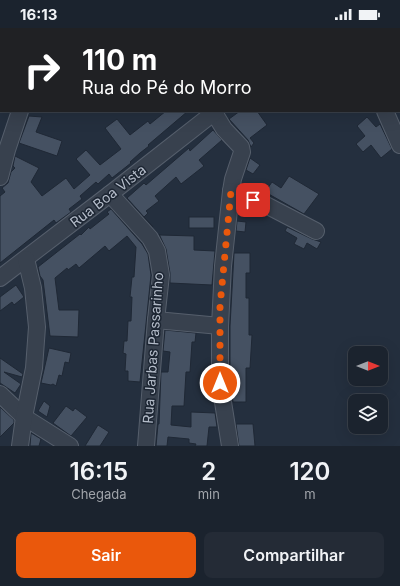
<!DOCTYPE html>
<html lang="pt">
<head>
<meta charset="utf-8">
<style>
  :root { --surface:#1b232e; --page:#242b36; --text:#f1f3f6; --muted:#a0a4aa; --line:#39404a; --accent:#ea580c }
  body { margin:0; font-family:Inter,sans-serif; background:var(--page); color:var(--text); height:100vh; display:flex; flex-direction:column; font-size:15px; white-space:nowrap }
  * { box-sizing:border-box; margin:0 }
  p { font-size:13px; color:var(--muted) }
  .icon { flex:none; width:22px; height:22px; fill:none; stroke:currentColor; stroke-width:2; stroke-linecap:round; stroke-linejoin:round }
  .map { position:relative; height:418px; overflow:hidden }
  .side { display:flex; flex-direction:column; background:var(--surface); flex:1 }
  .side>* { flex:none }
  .guide { position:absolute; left:0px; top:0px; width:400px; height:84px; box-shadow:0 4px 16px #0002,0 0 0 1px var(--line); background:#202124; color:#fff; overflow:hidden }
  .needle { width:26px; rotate:90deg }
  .controls { position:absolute; left:348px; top:318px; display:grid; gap:8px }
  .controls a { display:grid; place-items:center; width:40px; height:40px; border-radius:8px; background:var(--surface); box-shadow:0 4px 16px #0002,0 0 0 1px var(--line); font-size:20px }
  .pin { position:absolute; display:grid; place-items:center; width:34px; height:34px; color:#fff; margin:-17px; border-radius:8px; box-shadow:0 2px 6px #0006 }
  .me { position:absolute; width:44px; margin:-22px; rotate:0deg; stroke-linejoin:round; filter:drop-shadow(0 0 3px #0008) }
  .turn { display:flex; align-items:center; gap:14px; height:84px; padding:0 16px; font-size:18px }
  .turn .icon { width:52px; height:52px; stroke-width:2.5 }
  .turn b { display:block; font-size:28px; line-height:34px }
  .eta { display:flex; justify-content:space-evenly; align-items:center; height:68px; text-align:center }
  .eta b { font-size:24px; font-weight:600; line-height:28px }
  .primary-button { display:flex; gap:8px; margin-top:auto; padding:8px 16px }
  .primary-button a { flex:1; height:46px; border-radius:8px; background:var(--accent); color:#fff; font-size:16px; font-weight:600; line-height:46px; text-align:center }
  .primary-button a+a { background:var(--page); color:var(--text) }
  .status { display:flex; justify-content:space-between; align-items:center; height:28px; padding:0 20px; background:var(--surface); direction:ltr }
  .status svg { height:11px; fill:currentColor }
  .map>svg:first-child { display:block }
</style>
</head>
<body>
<div class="status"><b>16:13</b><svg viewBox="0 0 49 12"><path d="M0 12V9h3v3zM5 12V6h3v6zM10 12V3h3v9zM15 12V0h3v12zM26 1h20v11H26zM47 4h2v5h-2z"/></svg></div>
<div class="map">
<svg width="400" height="418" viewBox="0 0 400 418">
  <rect width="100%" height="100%" fill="#242f3e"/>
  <g fill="#455162" stroke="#1f2835">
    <polygon points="166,83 188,83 148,117 149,118 140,125 130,134 131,135 112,150 109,146 98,156 96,154 80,168 82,171 69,181 71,184 56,195 54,192 0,235 0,168 5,164 2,160 8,155 11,144 15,140 13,138 15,128 39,140 31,154 42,168 66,150 74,161 90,147 76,131 86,122 100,137 121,121 105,100 117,91 130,107 148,93 150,96"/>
    <polygon points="240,83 257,83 267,97 250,110 254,115 251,119 248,112 229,91"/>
    <polygon points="29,88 42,89 36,104 62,113 57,128 19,115"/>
    <polygon points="367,89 376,99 380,96 392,121 381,130 371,117 363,124 356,116 365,108 357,98"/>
    <polygon points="213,102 222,112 199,132 204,138 181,156 176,149 155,168 159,173 146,183 148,185 144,189 153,199 127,170 144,155 146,157 189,120 190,123"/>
    <polygon points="250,130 260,137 253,146 246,142"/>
    <polygon points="289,148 319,166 304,186 265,164 272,154 281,160"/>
    <polygon points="111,181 142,216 148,226 151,247 140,354 128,353 128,343 125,343 126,326 123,325 124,313 127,313 128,293 131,293 132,269 130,269 132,249 134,249 136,219 127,208 109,223 105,218 79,240 76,236 68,242 67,240 55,250 59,282 79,282 78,309 50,308 43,252 40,248 38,239 80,206 81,207 89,199 90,201 109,186 107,184"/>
    <rect x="189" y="189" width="25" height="11"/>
    <polygon points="237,193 246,194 245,204 236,203"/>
    <polygon points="287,199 312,211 321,214 317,221 307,215 304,221 294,216 297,210 285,203"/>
    <polygon points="159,206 160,207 194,208 194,222 215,223 212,257 170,255 170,245 166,221"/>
    <polygon points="234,225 250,225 250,245 246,245 246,270 249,270 249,307 252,307 250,340 246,340 246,374 233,374 230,354 230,298"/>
    <polygon points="16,257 24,269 14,277 12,274 0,283 0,269"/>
    <polygon points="165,302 196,305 195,314 192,314 190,344 186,344 184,378 172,378 171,397 191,399 191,384 215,385 217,399 209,399 207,418 195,418 196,416 189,415 189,411 168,409 167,418 156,418 158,396 159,396 161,344 168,344 170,324 163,323"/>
    <polygon points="49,320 71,325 69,335 65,334 62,348 59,347 56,358 53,356 51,357 41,355"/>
    <polygon points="0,330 23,346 22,349 4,344 21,356 15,365 0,355"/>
    <polygon points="44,373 50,378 47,389 38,383"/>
    <polygon points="66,378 73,383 75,380 87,389 71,408 53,395"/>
    <polygon points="0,379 14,392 14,395 0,409"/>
    <polygon points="236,396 253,396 255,418 239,418"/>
    <polygon points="98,397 109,404 100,418 85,418"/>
    <polygon points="31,405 41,411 39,418 30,418"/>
  </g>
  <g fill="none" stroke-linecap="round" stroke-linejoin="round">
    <defs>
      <g id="minor">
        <polyline points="136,0 137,1"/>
        <polyline points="205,0 206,1"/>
        <polyline points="338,0 339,1"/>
        <polyline points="50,1 50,0"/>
        <polyline points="319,1 321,0"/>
        <polyline points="213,83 224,101 241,119 242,124 233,151 231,163 223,238 220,298 220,355 230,418"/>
        <polyline points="385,83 400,117"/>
        <polyline points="0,149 7,122 20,83"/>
        <polyline points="231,163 264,176 316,203"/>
        <polyline points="110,166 150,210 157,223 161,247 156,292 146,418"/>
        <polyline points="0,250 110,166 216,83"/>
        <polyline points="156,292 220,298"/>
        <polyline points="0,366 24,389 70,418"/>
        <polyline points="20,418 24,389 34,340 37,299 33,260 26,231"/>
      </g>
    </defs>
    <use href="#minor" stroke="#565f6c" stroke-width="18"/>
    <use href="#minor" stroke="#38414e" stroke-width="16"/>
  </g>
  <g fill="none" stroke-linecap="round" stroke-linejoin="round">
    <polyline stroke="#ea580c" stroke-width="7" stroke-dasharray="0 12.6" points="220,355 220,278 231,163 253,172"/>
  </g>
  <g text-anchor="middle" stroke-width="3" stroke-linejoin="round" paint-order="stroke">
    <g font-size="14" fill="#b4bcc9" stroke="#1d2633">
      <text transform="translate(108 168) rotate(-38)" y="5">Rua Boa Vista</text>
      <text transform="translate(153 320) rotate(-86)" y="5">Rua Jarbas Passarinho</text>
    </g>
  </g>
</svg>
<div class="controls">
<a><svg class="needle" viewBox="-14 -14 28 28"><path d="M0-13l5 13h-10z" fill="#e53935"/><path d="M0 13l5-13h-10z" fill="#a0a4aa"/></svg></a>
<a><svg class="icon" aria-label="layers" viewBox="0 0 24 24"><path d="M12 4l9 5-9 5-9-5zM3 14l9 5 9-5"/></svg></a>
</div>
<div class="pin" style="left:253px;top:172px;background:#d93025"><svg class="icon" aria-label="arrive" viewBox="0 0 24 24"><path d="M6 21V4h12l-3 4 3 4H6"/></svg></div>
<svg class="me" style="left:220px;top:355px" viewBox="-20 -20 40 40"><circle r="17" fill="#ea580c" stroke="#fff" stroke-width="3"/><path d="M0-11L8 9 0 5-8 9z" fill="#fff"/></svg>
<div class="guide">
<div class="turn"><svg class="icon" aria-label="right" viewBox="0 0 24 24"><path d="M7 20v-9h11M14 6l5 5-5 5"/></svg><div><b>110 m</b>Rua do Pé do Morro</div></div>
</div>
</div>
<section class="side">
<div class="eta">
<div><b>16:15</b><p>Chegada</p></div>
<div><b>2</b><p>min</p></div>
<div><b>120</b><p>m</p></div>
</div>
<div class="primary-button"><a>Sair</a><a>Compartilhar</a></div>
</section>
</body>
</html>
